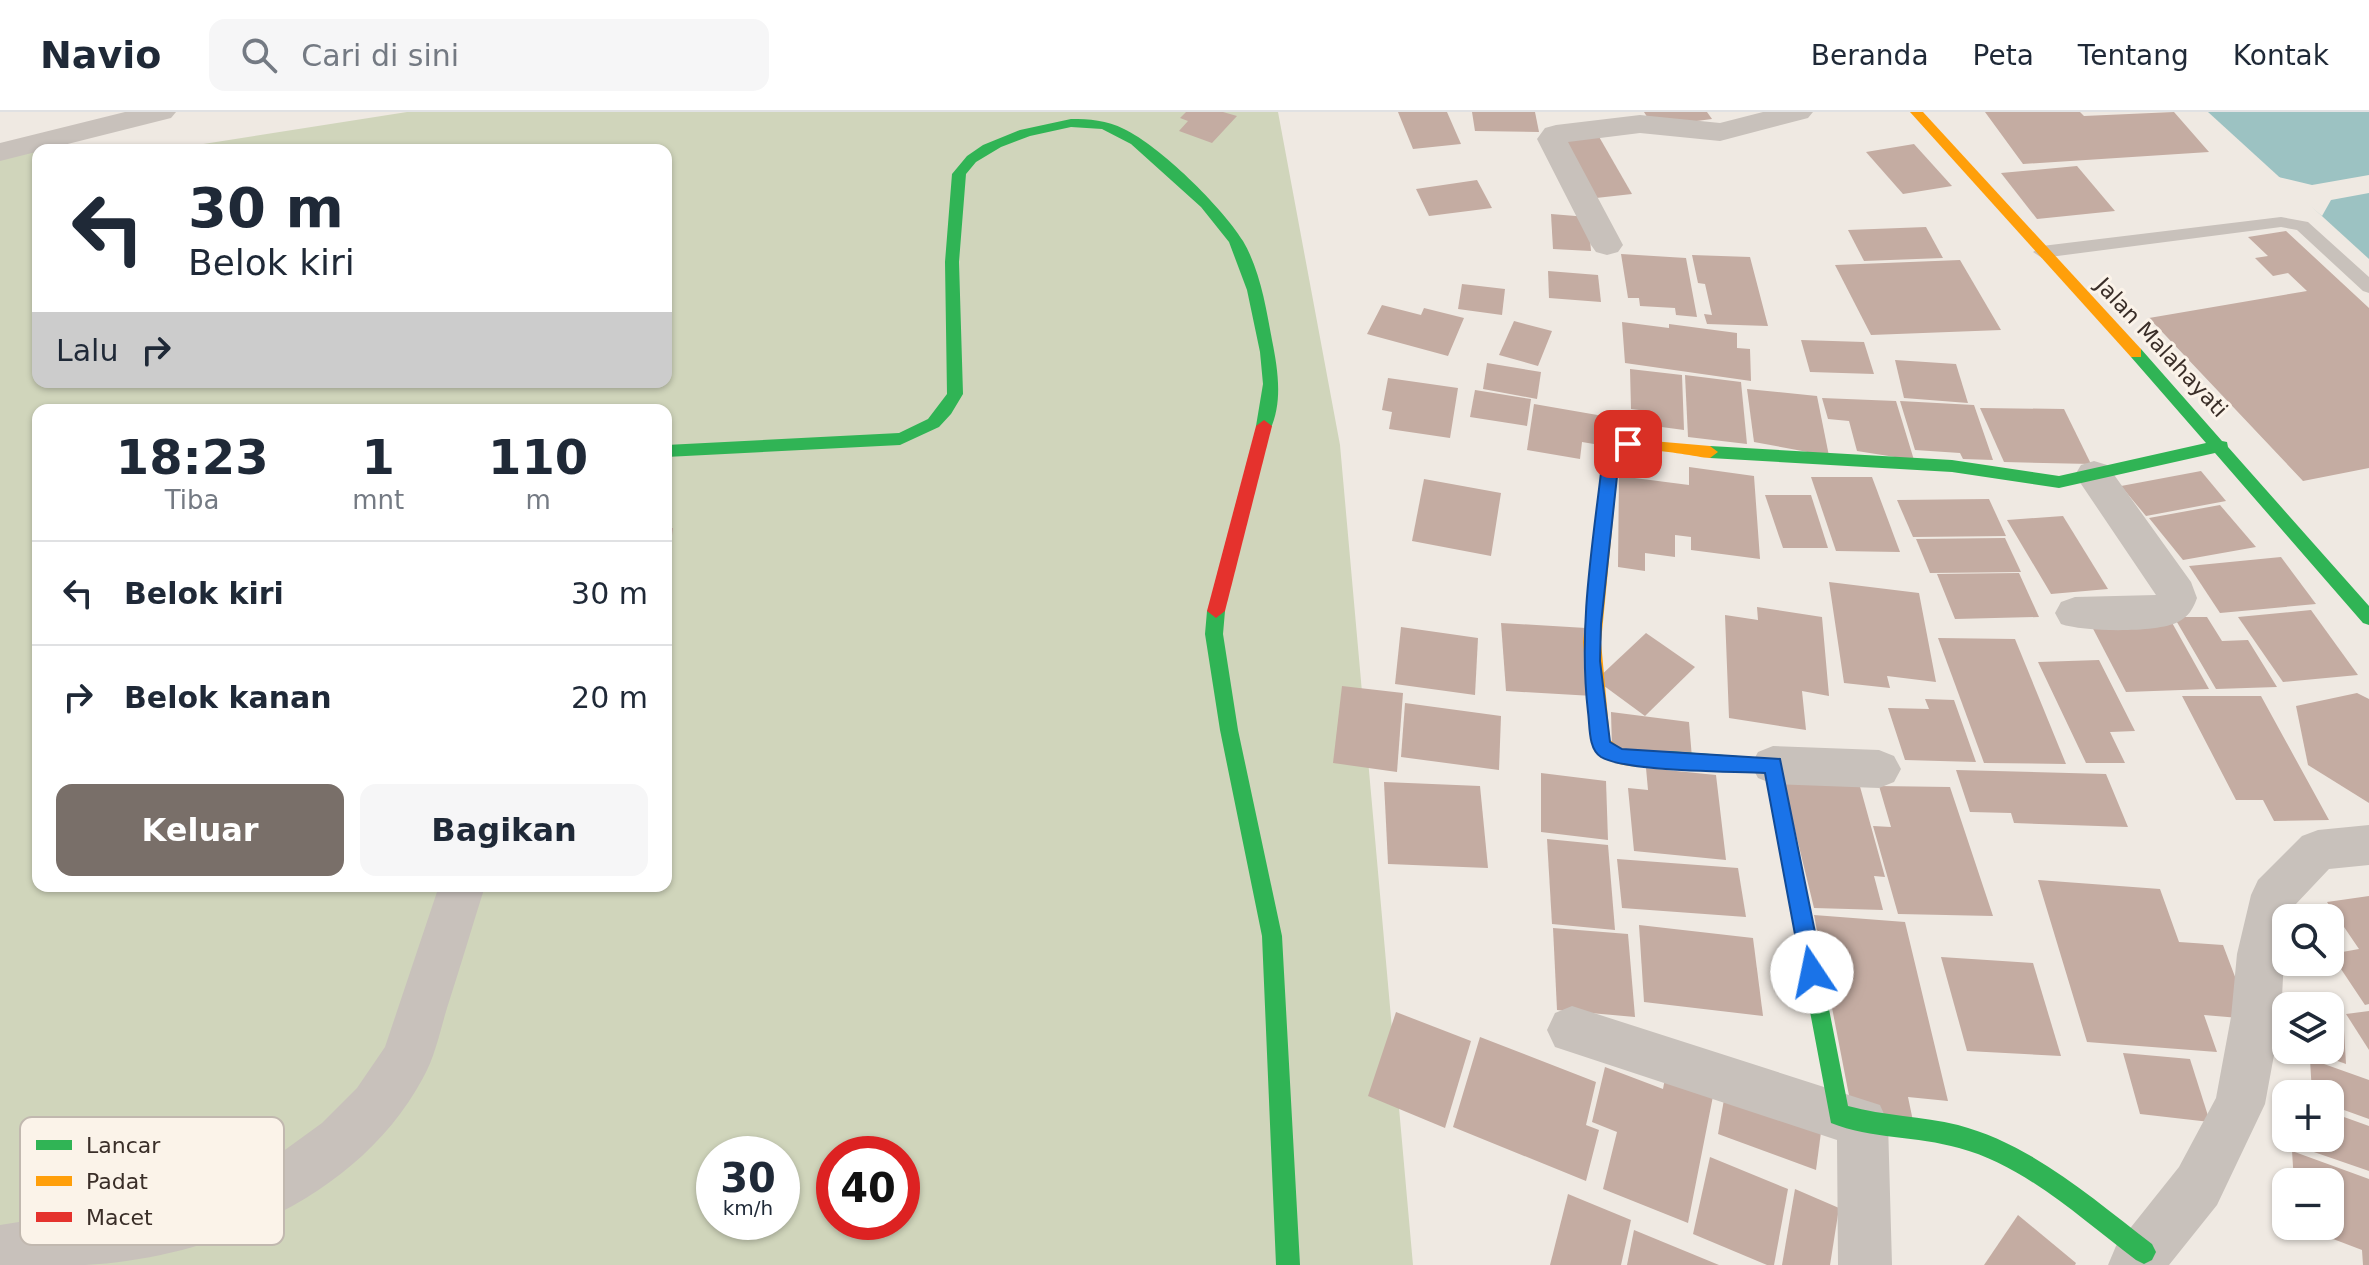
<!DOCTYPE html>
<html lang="id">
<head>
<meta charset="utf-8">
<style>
  :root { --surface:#fff; --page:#f6f6f7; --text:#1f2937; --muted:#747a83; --line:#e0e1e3; --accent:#796f69 }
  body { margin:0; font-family:"DejaVu Sans",sans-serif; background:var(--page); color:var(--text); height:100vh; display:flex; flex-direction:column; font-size:30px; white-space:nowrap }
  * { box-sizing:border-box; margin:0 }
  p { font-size:26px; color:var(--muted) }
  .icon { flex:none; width:44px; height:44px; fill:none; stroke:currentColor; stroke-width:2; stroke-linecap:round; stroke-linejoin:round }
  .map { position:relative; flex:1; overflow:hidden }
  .side { position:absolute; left:32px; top:292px; width:640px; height:488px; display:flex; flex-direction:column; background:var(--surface); border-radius:16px; box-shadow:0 2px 6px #0004 }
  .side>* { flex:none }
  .hud { position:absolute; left:32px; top:32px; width:640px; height:244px; border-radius:16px; box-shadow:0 2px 6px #0004; background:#fff; color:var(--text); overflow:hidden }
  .controls { position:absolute; left:2272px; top:792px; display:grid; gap:16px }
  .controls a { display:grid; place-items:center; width:72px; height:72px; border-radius:16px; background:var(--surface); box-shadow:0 2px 6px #0004; font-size:40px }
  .speed { position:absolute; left:696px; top:1024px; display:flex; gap:16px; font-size:40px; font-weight:700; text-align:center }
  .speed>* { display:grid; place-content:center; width:104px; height:104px; border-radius:50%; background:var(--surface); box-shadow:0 2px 6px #0004; line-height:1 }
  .speed small { font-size:20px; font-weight:400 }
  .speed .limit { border:12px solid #d22; background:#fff; color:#111 }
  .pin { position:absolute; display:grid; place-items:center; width:68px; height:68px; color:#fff; margin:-34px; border-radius:16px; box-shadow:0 4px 12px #0006 }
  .me { position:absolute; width:88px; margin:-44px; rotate:349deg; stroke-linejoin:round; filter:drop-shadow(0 0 6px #0008) }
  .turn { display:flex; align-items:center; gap:28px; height:168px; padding:0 24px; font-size:36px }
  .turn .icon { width:104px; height:104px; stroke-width:2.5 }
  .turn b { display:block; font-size:56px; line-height:68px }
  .then { display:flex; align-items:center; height:76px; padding:0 24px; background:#0003; gap:16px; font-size:30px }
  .eta { display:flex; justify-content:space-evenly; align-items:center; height:136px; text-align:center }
  .eta b { font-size:48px; font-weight:600; line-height:56px }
  .action { display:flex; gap:16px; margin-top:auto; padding:16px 24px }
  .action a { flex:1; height:92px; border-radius:16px; background:var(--accent); color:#fff; font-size:32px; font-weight:600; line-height:92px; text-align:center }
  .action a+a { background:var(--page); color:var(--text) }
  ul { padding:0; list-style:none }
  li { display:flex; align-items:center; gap:24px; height:104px; padding:0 24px; border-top:2px solid var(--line) }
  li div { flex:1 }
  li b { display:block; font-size:30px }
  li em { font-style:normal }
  header { display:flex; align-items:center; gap:48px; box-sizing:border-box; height:112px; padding:0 40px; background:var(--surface); border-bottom:2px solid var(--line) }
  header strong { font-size:38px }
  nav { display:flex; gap:44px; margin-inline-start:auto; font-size:28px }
  .search { width:560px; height:72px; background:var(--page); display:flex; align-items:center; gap:20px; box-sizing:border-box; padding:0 28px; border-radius:16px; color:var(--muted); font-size:30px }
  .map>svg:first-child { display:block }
</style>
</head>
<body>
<header>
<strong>Navio</strong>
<div class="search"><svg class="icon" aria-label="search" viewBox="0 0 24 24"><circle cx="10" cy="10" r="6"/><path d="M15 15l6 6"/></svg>Cari di sini</div>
<nav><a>Beranda</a><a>Peta</a><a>Tentang</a><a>Kontak</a></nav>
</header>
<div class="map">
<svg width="2369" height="1153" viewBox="0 0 2369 1153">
  <rect width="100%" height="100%" fill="#efe9e2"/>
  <path fill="#d0d5bb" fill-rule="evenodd" d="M407 0H1278L1340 333 1413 1153H0V37L197 33ZM38 38H666V270H38ZM38 298H666V774H38ZM714 1042H782V1110H714ZM834 1042H902V1110H834Z"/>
  <polygon fill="#9cc2c2" points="2208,0 2369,0 2369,147"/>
  <polygon fill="#efe9e2" points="2369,63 2369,81 2331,88 2322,104 2274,64 2312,73"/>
  <g fill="#c4aca2">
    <polygon points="1186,0 1223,0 1237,4 1212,31 1179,19 1188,9 1180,6"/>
    <polygon points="1398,0 1447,0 1461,32 1413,37"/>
    <polygon points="1472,0 1535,0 1539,20 1475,19"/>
    <polygon points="1644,0 1707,0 1712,7 1666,13 1651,11"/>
    <polygon points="1985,0 2080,0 2084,4 2174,0 2209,40 2023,52"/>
    <polygon points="1598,23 1632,82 1587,87 1563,27"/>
    <polygon points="1914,32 1952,74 1903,82 1866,40"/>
    <polygon points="2077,54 2115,99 2037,107 2001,61"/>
    <polygon points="1477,68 1492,96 1429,104 1416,77"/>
    <polygon points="1551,102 1588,105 1591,139 1553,137"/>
    <polygon points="1926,115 1943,146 1864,149 1848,118"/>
    <polygon points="2286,119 2369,196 2369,356 2303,369 2149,206 2307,179 2288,161 2273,164 2255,146 2268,144 2248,125"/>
    <polygon points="1621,142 1686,146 1697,205 1676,203 1675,196 1640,194 1639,186 1628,186"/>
    <polygon points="1692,143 1750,145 1768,214 1707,212 1704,202 1712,203 1705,172 1698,171"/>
    <polygon points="1960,148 2001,218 1871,223 1835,153"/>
    <polygon points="1548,159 1598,163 1601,190 1549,186"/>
    <polygon points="1462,172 1505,177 1502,203 1458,197"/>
    <polygon points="1382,193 1421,203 1424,196 1464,206 1448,244 1367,222"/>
    <polygon points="1514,209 1552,219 1538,254 1499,243"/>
    <polygon points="1622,210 1669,216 1669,212 1737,221 1737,236 1750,237 1751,269 1625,251"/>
    <polygon points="1801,228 1864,230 1874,262 1810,260"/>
    <polygon points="1895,248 1956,252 1968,291 1904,286"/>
    <polygon points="1487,251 1541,260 1537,287 1483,277"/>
    <polygon points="1630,257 1682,263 1684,318 1639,312 1639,298 1631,297"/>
    <polygon points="1685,263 1741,270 1747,332 1688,325"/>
    <polygon points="1388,266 1458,276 1450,326 1389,317 1392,300 1382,298"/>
    <polygon points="1747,277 1817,284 1829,344 1754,330"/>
    <polygon points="1475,278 1531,287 1527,314 1470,305"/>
    <polygon points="1822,286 1896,289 1914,348 1857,339 1849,309 1828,307"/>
    <polygon points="1900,289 1974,293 1993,348 1963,347 1960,341 1915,338"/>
    <polygon points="1534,292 1609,305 1606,334 1582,330 1580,347 1527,338"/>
    <polygon points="1980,296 2064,297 2091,352 2004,350"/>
    <polygon points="1689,355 1754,364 1760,447 1691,438 1691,425 1675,423 1675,445 1645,441 1645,459 1618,455 1619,364 1689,373"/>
    <polygon points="2201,359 2226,389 2146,404 2121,374"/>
    <polygon points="1811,365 1872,365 1900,440 1836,439"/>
    <polygon points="1424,367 1501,381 1491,444 1412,429"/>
    <polygon points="1765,383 1811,383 1828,436 1783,436"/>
    <polygon points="1989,387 2006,424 1913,425 1897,388"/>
    <polygon points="2220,393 2256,435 2183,448 2149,406"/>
    <polygon points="2063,404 2108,477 2051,482 2007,408"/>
    <polygon points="673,416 669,445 666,445 666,417"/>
    <polygon points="2005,426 2021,460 1930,461 1916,427"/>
    <polygon points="2281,445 2316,492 2220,501 2189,454"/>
    <polygon points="2019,461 2039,505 1955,507 1937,462"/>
    <polygon points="1829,470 1919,481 1936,570 1887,564 1890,576 1844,571"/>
    <polygon points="1757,495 1822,505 1829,584 1802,579 1806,618 1729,606 1725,503 1758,508"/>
    <polygon points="2311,498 2358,563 2283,570 2238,505"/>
    <polygon points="2174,505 2207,505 2222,529 2248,528 2277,575 2216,577"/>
    <polygon points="2170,507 2209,577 2126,580 2089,509"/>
    <polygon points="1501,511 1586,516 1593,584 1506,579"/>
    <polygon points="1401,515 1478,526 1475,583 1395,572"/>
    <polygon points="1646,521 1695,555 1645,604 1596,568"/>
    <polygon points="1938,526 2015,527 2066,652 1984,651"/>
    <polygon points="2099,548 2135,619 2110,620 2125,651 2086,651 2038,550"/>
    <polygon points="1342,574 1403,581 1397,660 1333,651"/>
    <polygon points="2357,581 2369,587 2369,691 2308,653 2296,594"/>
    <polygon points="2182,584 2261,584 2329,708 2274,709 2263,688 2236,688"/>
    <polygon points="1925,587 1954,588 1976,650 1905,648 1888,596 1929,597"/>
    <polygon points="1405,591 1501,604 1499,658 1401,645"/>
    <polygon points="1611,600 1689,610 1692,646 1612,636"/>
    <polygon points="1646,656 1716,663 1726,748 1634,739 1628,676 1648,678"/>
    <polygon points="1956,658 2106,662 2128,715 2014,711 2011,701 1970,700"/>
    <polygon points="1541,661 1606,669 1608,728 1541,720"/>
    <polygon points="1783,669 1859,671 1885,765 1874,764 1883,798 1814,796"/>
    <polygon points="1384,670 1480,674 1488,756 1388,752"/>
    <polygon points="1879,674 1950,675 1993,804 1898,802 1873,714 1891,715"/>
    <polygon points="1547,727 1608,733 1615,818 1552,812"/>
    <polygon points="1617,747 1738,756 1746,805 1622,796"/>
    <polygon points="2038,768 2160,777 2179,830 2223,833 2251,907 2204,903 2217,940 2087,930"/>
    <polygon points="2369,784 2369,892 2365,893 2331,842 2359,837 2327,790"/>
    <polygon points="1814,803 1905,810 1948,989 1908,985 1913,1009 1853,1004"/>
    <polygon points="1639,813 1753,826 1763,904 1644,890"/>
    <polygon points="1553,816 1628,822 1635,905 1557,898"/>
    <polygon points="1941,845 2033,851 2061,944 1967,939"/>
    <polygon points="2369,899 2369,938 2346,902"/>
    <polygon points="1396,900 1471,929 1445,1016 1368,984"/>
    <polygon points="2330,913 2344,918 2346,952 2307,938 2330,938"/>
    <polygon points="1480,925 1596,970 1586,1013 1599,1018 1586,1069 1453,1015"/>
    <polygon points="2123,941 2190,947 2210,1010 2140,1002"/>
    <polygon points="2310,947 2369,968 2369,1007 2330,993 2330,982 2312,982"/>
    <polygon points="1605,955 1663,977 1667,956 1715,974 1688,1111 1603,1077 1617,1020 1592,1010"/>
    <polygon points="1727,970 1823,1005 1816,1058 1718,1022"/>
    <polygon points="2330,1000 2369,1014 2369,1059 2311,1039 2310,1026 2330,1026"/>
    <polygon points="2292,1039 2369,1067 2369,1153 2363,1153 2362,1138 2299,1114 2330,1114 2330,1070 2294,1070"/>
    <polygon points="1710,1045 1788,1077 1774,1153 1767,1153 1693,1122"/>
    <polygon points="1795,1077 1839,1096 1830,1153 1782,1153"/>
    <polygon points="1568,1082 1631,1108 1621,1153 1550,1153"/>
    <polygon points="2018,1103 2076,1151 2075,1153 1984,1153"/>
    <polygon points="1634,1118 1719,1153 1627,1153"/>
  </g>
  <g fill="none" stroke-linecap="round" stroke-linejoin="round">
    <polygon fill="#c8c1bb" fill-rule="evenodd" points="2281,105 2308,110 2369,165 2369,181 2363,179 2297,118 2281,115 2042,146 2033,140 2042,134"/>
    <g fill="#c8c1bb" fill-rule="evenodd">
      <polygon points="125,0 176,0 171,6 0,49 0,31"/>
      <polygon points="1763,0 1813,0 1808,6 1720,29 1640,21 1568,30 1623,133 1618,140 1607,143 1596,140 1591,133 1537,27 1545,16 1556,13 1640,3 1720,11"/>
      <path d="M2094 349 2107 353 2191 470 2197 486C2193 497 2189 504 2178 510 2157 521 2084 520 2061 512L2055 501 2061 490 2075 485 2156 483 2075 363 2081 353Z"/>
      <polygon points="1773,634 1879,638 1894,644 1901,657 1894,670 1879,676 1773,672 1758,666 1751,653 1758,640"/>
      <polygon points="2369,713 2369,753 2329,757 2295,793 2292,806 2286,806 2281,905 2265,992 2217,1093 2169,1153 2108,1153 2116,1134 2179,1055 2216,986 2231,905 2237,842 2251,783 2258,768 2302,724 2318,718"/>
      <path d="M439 774H485C472 815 460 856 447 896 440 919 435 945 423 966 360 1084 215 1146 85 1153 57 1153 28 1153 0 1153V1113L164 1087 233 1069 271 1048 322 1011 357 976 385 935Z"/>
      <polygon points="1572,894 1880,993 1888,1011 1892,1153 1838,1153 1837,1028 1555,935 1547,918 1555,901"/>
    </g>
    <g fill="#30b455" fill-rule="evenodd">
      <path d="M1071 7C1089 7 1107 8 1124 17 1160 34 1222 95 1243 129 1260 158 1266 195 1272 228 1278 258 1283 290 1270 318L1264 320 1256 314 1263 272 1260 240 1247 178 1229 130 1201 95 1131 32 1102 17 1071 15 1030 24 1001 35 976 50 966 62 959 150 963 282 951 302 939 315 900 333 666 345V333L899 321 928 307 947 282 945 150 952 62 967 44 983 33 1020 18Z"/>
      <polygon points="2136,236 2141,237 2222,329 2227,330 2228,335 2369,494 2369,513 2363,511 2215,341 2059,376 1952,360 1710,346 1702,340 1710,334 1952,348 2059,364 2206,331 2131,245 2131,237"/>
      <polygon points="1216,492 1225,499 1223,522 1238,618 1282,824 1300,1153 1276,1153 1262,824 1220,618 1205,522 1207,499"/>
      <path d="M1668 639 1780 647 1848 994C1884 1004 1922 1004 1958 1013 2033 1033 2092 1086 2152 1132L2156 1140 2152 1148 2144 1152 2136 1148C2081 1107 2026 1054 1959 1036 1917 1024 1871 1027 1831 1011L1765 661 1668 655 1661 653 1659 647 1661 641Z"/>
    </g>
    <g fill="#ff9f0a" fill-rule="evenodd">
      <polygon points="1910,0 1923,0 2141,237 2141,245 2131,245"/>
      <path d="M1641 328 1710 334 1718 340 1710 346C1687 344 1636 330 1619 346L1601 530 1610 628 1622 637 1675 641 1677 647 1675 653 1668 655C1643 655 1613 658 1594 637L1583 530 1603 344 1612 334Z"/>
    </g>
    <polygon fill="#e5322d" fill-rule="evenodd" points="1264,308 1272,314 1225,499 1216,506 1207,499 1256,314"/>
  </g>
  <path fill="#1a73e8" stroke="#114b97" stroke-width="2" d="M1628 326 1636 332 1619 346 1601 512 1600 549 1610 630 1622 637 1780 647 1823 860 1820 867 1812 870 1805 867 1802 860 1765 661C1731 659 1627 660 1601 645 1588 637 1590 614 1588 600 1578 513 1593 431 1603 344L1614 330Z"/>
  <g text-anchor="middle" stroke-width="6" stroke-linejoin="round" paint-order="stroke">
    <g font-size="22" fill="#3a2e28" stroke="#fbf3e9">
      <text transform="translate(2162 235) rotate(47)" y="8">Jalan Malahayati</text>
    </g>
  </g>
  <rect x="20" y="1005" width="264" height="128" rx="12" fill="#fbf3e9" stroke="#c1b8af" stroke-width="2"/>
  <rect x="36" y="1028" width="36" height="10" fill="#30b455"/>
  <rect x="36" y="1064" width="36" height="10" fill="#ff9f0a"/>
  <rect x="36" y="1100" width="36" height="10" fill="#e5322d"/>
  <g font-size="22" fill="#3a2e28">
    <text x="86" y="1041">Lancar</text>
    <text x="86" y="1077">Padat</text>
    <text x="86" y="1113">Macet</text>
  </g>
</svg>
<div class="controls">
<a><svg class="icon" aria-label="search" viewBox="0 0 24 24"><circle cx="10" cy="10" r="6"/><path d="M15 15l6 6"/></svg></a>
<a><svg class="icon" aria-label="layers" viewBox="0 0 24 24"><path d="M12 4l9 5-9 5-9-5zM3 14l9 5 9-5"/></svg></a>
<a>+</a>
<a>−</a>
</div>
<div class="speed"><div>30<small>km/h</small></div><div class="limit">40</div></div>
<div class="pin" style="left:1628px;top:332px;background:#d93025"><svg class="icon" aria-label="arrive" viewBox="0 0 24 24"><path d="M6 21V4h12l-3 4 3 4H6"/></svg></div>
<svg class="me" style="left:1812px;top:860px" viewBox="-20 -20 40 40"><circle r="19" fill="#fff"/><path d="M0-13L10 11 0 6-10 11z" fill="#1a73e8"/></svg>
<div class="hud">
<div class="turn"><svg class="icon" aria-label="left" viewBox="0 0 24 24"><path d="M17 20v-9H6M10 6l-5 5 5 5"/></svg><div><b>30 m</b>Belok kiri</div></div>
<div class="then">Lalu<svg class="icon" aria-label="right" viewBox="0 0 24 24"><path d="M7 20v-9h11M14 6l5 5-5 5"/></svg></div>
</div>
<section class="side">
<div class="eta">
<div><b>18:23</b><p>Tiba</p></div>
<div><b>1</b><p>mnt</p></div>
<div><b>110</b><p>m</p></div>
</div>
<ul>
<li><svg class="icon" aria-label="left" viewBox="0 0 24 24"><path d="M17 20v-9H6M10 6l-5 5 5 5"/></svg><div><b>Belok kiri</b></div><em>30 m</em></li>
<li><svg class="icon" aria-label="right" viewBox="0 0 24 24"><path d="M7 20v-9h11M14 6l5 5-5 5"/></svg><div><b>Belok kanan</b></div><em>20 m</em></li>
</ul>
<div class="action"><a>Keluar</a><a>Bagikan</a></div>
</section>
</div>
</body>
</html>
